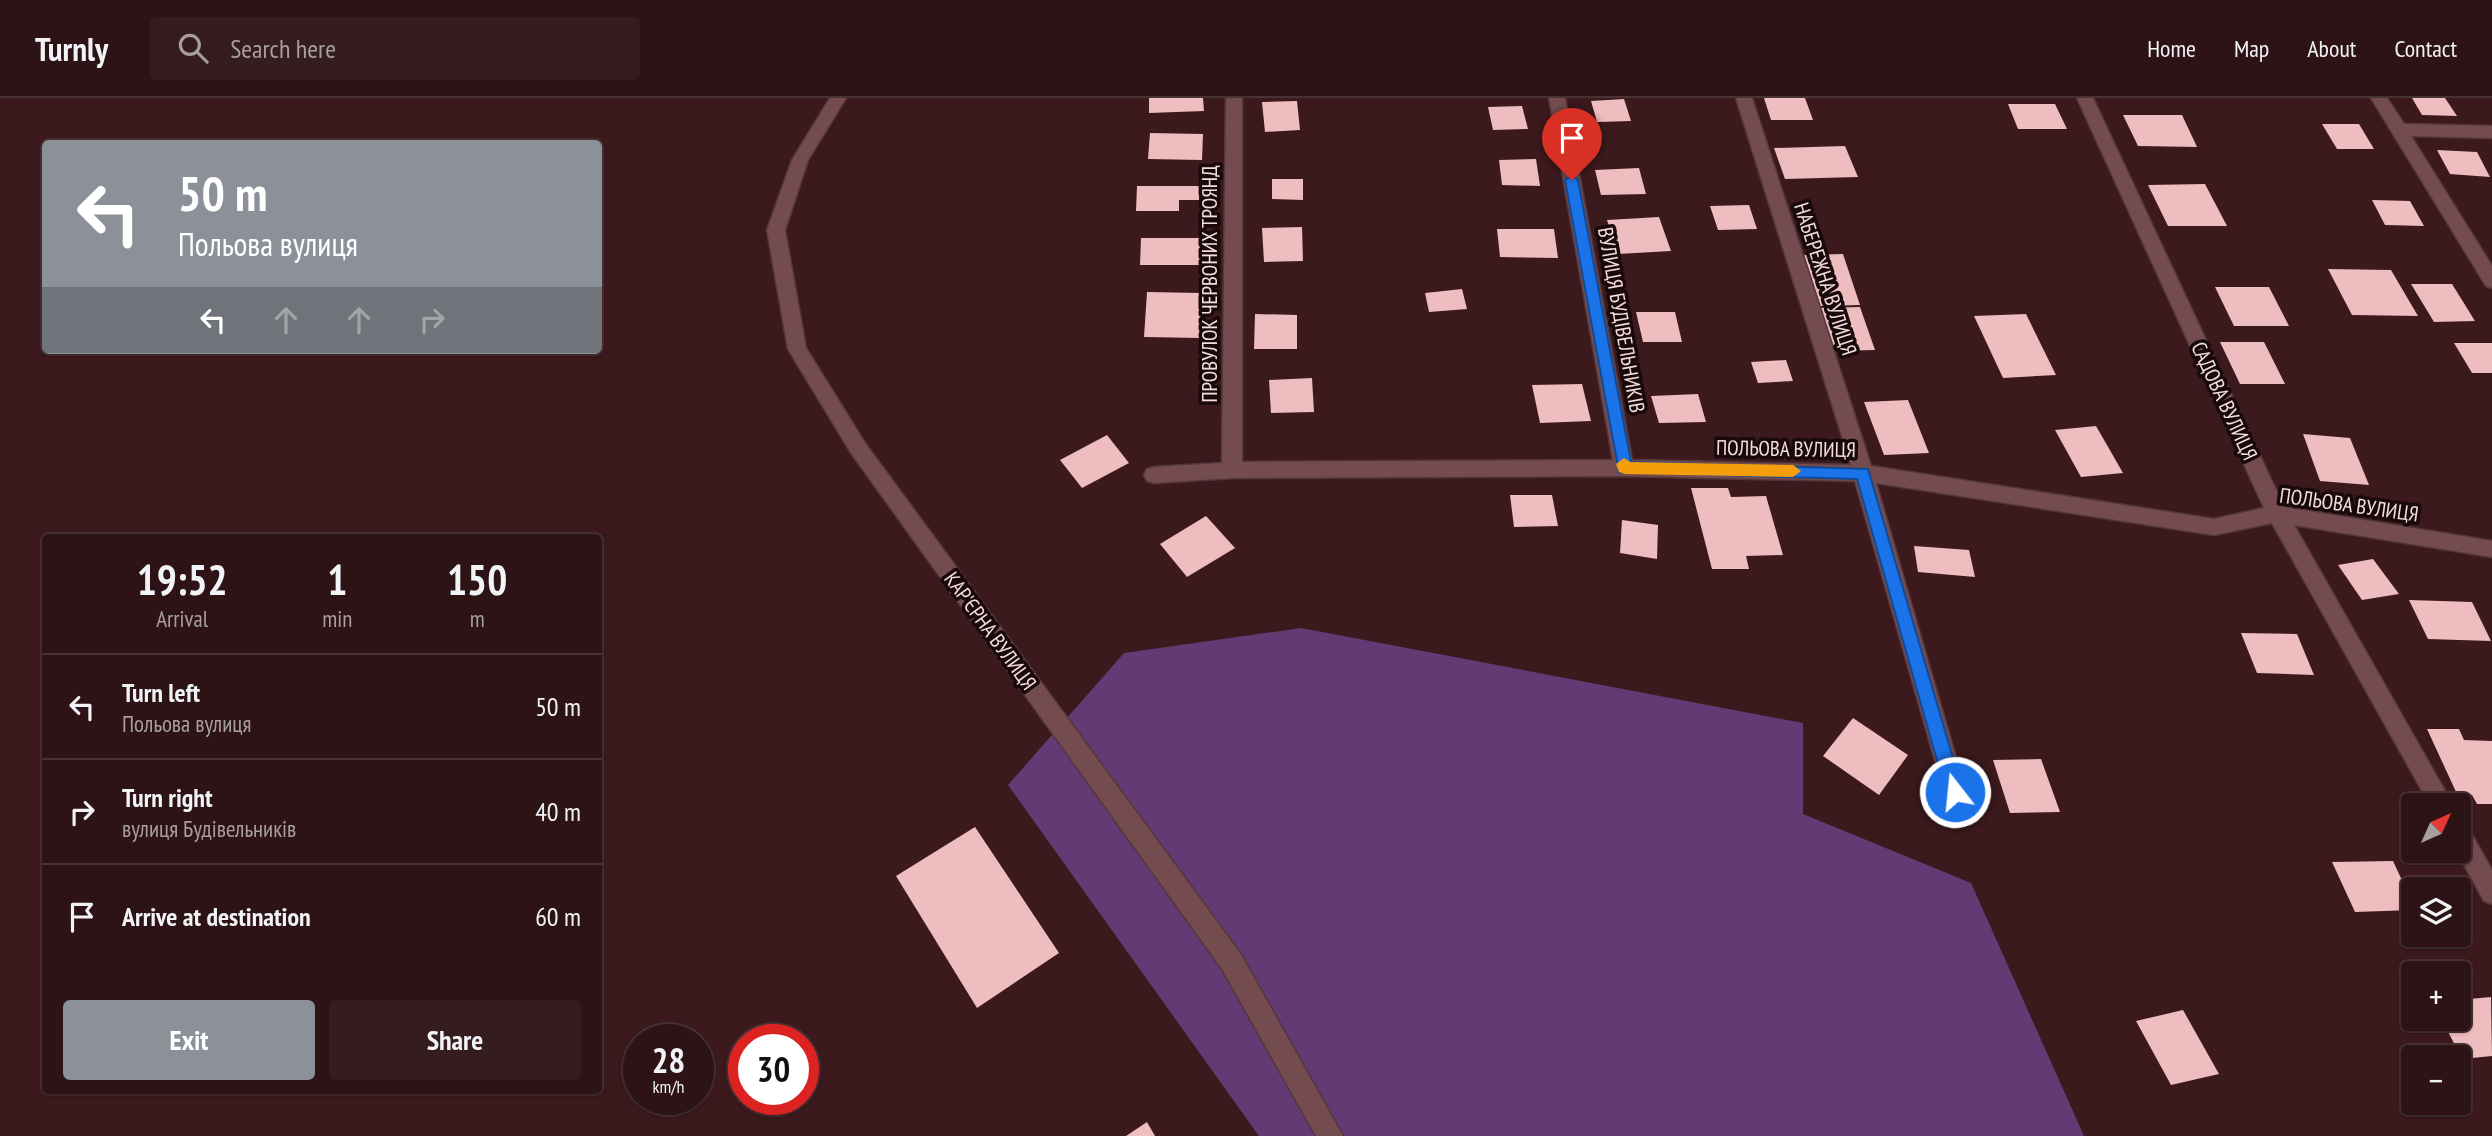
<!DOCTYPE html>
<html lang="en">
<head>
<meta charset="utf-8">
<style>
  :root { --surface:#2d1315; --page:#351c1e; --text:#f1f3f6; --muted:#a79ea0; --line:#483234; --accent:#8c9099 }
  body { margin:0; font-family:"PT Sans Narrow",sans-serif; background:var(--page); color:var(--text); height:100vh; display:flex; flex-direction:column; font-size:26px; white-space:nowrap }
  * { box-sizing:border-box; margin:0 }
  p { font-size:23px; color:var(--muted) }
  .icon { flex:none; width:38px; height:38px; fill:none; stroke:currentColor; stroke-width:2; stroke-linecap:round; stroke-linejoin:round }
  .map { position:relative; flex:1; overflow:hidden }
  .sheet { position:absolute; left:42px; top:436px; width:560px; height:560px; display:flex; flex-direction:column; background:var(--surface); border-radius:7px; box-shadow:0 2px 5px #0004,0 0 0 2px var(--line) }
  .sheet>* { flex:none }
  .guide { position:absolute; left:42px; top:42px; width:560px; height:214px; border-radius:7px; box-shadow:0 2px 5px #0004,0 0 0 2px var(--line); background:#8c9099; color:#fff; overflow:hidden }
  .needle { width:46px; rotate:45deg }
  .buttons { position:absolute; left:2401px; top:695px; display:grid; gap:14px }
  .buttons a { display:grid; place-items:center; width:70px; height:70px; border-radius:7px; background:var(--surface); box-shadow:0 2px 5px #0004,0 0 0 2px var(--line); font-size:35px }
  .speed { position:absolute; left:623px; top:926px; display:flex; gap:14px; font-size:35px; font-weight:700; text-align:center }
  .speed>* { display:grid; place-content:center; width:91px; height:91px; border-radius:50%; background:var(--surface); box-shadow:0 2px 5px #0004,0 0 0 2px var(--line); line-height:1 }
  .speed small { font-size:18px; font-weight:400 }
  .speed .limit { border:10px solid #d22; background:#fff; color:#111 }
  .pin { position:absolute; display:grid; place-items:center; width:60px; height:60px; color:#fff; margin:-72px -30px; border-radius:50% 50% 50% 0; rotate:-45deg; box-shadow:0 0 7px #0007 }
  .pin .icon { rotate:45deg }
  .me { position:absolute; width:77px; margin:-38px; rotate:344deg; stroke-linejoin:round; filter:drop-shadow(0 0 5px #0008) }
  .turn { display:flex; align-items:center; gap:24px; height:147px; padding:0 21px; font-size:32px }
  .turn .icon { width:91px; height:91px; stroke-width:2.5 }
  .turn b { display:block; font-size:49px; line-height:60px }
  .lanes { display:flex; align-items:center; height:66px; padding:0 21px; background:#0003; justify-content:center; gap:35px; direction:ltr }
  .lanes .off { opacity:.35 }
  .eta { display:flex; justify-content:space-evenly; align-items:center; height:119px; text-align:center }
  .eta b { font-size:42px; font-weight:700; line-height:49px }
  .action { display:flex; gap:14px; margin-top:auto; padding:14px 21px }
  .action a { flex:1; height:80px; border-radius:7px; background:var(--accent); color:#fff; font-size:28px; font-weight:700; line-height:80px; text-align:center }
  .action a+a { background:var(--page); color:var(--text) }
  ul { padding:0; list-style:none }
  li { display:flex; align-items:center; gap:21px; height:105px; padding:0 21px; border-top:2px solid var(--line) }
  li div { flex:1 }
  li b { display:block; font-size:26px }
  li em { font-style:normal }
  header { display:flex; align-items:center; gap:42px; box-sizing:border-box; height:98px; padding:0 35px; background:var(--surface); border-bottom:2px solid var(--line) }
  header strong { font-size:33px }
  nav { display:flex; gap:38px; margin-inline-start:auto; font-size:24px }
  .search { width:490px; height:63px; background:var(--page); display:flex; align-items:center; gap:18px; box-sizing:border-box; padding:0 24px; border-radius:7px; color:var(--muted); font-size:26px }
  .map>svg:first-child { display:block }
</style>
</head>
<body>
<header>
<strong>Turnly</strong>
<div class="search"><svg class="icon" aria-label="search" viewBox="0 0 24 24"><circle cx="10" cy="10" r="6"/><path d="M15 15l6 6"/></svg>Search here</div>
<nav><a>Home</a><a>Map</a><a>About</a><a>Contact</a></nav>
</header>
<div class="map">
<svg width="2492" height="1038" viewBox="0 0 2492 1038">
  <rect width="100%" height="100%" fill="#3c191c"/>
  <polygon fill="#643a75" points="1301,530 1803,625 1803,716 1971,785 2084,1038 1259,1038 1008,687 1124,555"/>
  <g fill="#edbdc0">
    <polygon points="1149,0 1203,0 1204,13 1149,15"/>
    <polygon points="1764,0 1805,0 1813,22 1771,22"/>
    <polygon points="2412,0 2445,0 2457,18 2422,17"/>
    <polygon points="1624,1 1631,23 1597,24 1591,3"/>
    <polygon points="1297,3 1300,32 1265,34 1262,4"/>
    <polygon points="2008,6 2055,6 2067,31 2018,31"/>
    <polygon points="1522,8 1528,31 1493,32 1488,9"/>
    <polygon points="2123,17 2182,17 2197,49 2138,48"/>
    <polygon points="2322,26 2359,26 2374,51 2337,51"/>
    <polygon points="1150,35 1203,36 1202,62 1148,61"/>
    <polygon points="1845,48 1858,79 1785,81 1774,50"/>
    <polygon points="2437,52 2477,54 2490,79 2450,76"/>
    <polygon points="1536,61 1540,88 1502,87 1499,62"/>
    <polygon points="1639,70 1646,96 1601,97 1595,72"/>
    <polygon points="1272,81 1303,81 1303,102 1272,101"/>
    <polygon points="2205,86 2227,128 2168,128 2148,87"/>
    <polygon points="1137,88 1199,88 1199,102 1179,102 1179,113 1136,113"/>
    <polygon points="2372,102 2410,103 2424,128 2385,127"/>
    <polygon points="1749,107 1757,131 1718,132 1710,108"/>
    <polygon points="1659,119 1671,153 1618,156 1607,122"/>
    <polygon points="1302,129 1303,163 1264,164 1262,130"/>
    <polygon points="1497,131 1554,131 1558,160 1500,159"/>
    <polygon points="1141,140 1201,140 1201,167 1140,167"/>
    <polygon points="1843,156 1860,207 1820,208 1804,157"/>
    <polygon points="2328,171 2391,172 2418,218 2352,217"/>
    <polygon points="2411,186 2452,186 2475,223 2434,224"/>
    <polygon points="2215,189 2269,189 2289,228 2234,228"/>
    <polygon points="1462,191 1467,211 1429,214 1425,195"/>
    <polygon points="1147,194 1202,195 1200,240 1144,239"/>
    <polygon points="1860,209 1875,252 1834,253 1820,210"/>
    <polygon points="1636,214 1675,214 1682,244 1643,244"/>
    <polygon points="1255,216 1297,217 1297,251 1254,251"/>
    <polygon points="2026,216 2056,277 2003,280 1974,218"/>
    <polygon points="2220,244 2264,244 2285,286 2240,286"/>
    <polygon points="2454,245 2492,245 2492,275 2472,275"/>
    <polygon points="1786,262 1793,283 1758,285 1751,264"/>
    <polygon points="1312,280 1314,314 1271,315 1269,282"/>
    <polygon points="1582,286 1591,323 1540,325 1532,287"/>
    <polygon points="1698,296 1706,324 1659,325 1651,298"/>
    <polygon points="1908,302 1929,355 1884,357 1864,304"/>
    <polygon points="2096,328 2111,354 2123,375 2081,379 2055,332"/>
    <polygon points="2303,336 2350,340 2369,387 2320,383"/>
    <polygon points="1107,337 1129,365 1082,390 1060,362"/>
    <polygon points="1691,390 1728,390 1731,399 1766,398 1783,457 1746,458 1749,471 1712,471"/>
    <polygon points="1510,397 1552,397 1558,428 1514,429"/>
    <polygon points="1206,418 1235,450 1187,479 1160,446"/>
    <polygon points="1622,422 1658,427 1657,461 1620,455"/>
    <polygon points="1914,448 1969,452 1975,479 1918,474"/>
    <polygon points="2373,461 2399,496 2362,502 2338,467"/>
    <polygon points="2409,502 2472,504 2491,543 2428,541"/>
    <polygon points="2241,535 2297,536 2314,577 2257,575"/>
    <polygon points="1853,620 1908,657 1879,697 1823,658"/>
    <polygon points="2427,631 2459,631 2464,642 2492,643 2492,706 2477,706 2472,697 2457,696"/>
    <polygon points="2041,661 2060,714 2010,715 1993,662"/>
    <polygon points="975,729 1059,855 977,910 896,778"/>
    <polygon points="2393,763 2413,806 2413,812 2355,814 2332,764"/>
    <polygon points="2491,899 2492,958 2462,961 2441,920 2459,920 2459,902"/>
    <polygon points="2183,912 2219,976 2171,987 2136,923"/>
    <polygon points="1147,1024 1155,1038 1126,1038"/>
  </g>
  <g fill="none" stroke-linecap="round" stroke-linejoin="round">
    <defs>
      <g id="minor">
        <polygon points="830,0 846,0 808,62 785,132 806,250 865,345 1240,855 1343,1038 1316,1038 1222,871 851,355 788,251 767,132 792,62"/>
        <polygon points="1226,0 1242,0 1242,364 1613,362 1549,0 1565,0 1632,362 1851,367 1736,0 1752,0 1871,368 2214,421 2264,410 2077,0 2093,0 2284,409 2492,443 2492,459 2294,427 2453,707 2430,707 2272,425 2214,437 1876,385 1966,694 1963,701 1955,704 1947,701 1944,694 1855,383 1624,378 1232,380 1154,385 1147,383 1144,377 1147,371 1154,369 1222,365"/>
        <polygon points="2371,0 2387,0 2404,26 2492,28 2492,40 2411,38 2492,168 2492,190 2486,188"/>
        <polygon points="2459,725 2467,728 2492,772 2492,806 2484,803 2456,752 2459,752"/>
      </g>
    </defs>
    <use href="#minor" stroke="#54373a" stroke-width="3"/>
    <use href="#minor" fill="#744c4f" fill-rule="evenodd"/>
  </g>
  <polygon fill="#1a73e8" stroke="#114b97" stroke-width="2" points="1572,77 1578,82 1631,364 1868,371 1963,694 1961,700 1955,702 1949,700 1946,694 1857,381 1619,374 1565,82"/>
  <polygon fill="#f59e0b" points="1624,360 1630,364 1793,367 1801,373 1793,379 1625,376 1619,374 1616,366"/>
  <g text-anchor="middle" stroke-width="7" stroke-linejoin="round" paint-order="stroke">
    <g font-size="21" fill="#f5dcdd" stroke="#18090a">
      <text transform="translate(1825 181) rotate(72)" y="7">НАБЕРЕЖНА ВУЛИЦЯ</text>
      <text transform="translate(1210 186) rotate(-90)" y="7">ПРОВУЛОК ЧЕРВОНИХ ТРОЯНД</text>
      <text transform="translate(1621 222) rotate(80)" y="7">ВУЛИЦЯ БУДІВЕЛЬНИКІВ</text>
      <text transform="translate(2224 303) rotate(65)" y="7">САДОВА ВУЛИЦЯ</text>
      <text transform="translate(1786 351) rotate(1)" y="7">ПОЛЬОВА ВУЛИЦЯ</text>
      <text transform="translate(2349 407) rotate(8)" y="7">ПОЛЬОВА ВУЛИЦЯ</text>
      <text transform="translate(990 533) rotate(54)" y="7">КАР'ЄРНА ВУЛИЦЯ</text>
    </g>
  </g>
</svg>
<div class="buttons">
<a><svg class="needle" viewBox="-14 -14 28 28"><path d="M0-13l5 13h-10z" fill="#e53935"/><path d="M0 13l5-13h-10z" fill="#a79ea0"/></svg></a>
<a><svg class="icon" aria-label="layers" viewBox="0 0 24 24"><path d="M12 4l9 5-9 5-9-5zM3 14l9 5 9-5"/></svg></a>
<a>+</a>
<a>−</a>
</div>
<div class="speed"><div>28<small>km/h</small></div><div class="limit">30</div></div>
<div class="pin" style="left:1572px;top:82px;background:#d93025"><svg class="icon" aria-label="arrive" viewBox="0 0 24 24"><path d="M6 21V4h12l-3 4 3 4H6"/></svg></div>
<svg class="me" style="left:1955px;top:694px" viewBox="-20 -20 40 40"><circle r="17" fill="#1a73e8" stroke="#fff" stroke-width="3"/><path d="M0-11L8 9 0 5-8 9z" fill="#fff"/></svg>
<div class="guide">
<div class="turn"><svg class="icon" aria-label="left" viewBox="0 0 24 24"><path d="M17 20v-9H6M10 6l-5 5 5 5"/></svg><div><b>50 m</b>Польова вулиця</div></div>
<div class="lanes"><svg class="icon" aria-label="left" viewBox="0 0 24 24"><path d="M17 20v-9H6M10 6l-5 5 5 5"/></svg><svg class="icon off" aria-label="ahead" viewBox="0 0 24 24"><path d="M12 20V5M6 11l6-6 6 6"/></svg><svg class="icon off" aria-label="ahead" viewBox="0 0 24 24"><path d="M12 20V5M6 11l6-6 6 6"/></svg><svg class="icon off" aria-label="right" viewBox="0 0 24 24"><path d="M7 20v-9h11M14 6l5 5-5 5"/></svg></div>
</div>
<section class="sheet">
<div class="eta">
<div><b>19:52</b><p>Arrival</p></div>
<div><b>1</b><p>min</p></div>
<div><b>150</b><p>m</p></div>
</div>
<ul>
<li><svg class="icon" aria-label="left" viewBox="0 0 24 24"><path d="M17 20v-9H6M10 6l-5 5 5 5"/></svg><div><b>Turn left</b><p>Польова вулиця</p></div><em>50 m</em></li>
<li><svg class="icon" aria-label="right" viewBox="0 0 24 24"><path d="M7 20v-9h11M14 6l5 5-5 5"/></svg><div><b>Turn right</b><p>вулиця Будівельників</p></div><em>40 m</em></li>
<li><svg class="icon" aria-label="arrive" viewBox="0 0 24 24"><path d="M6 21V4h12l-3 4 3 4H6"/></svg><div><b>Arrive at destination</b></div><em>60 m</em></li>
</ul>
<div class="action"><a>Exit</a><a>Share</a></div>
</section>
</div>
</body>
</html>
